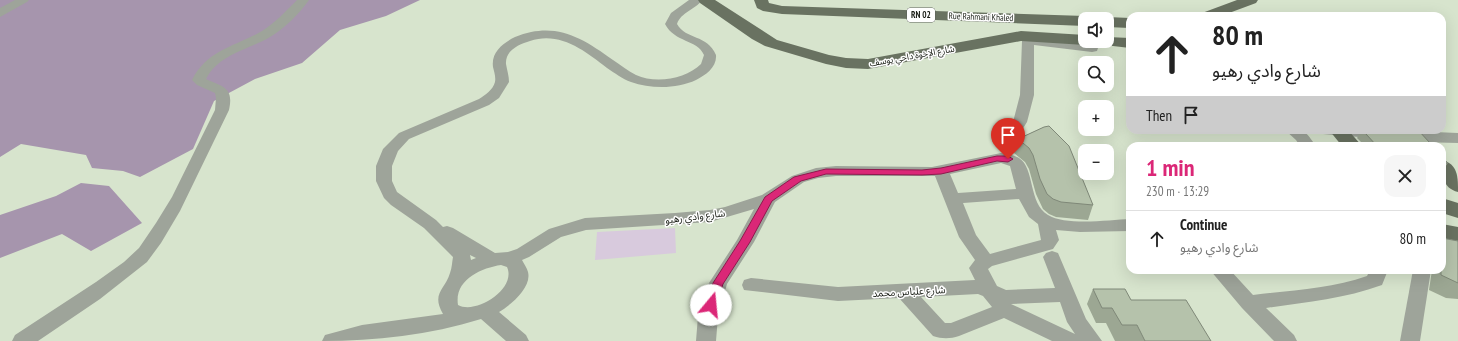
<!DOCTYPE html>
<html lang="en">
<head>
<meta charset="utf-8">
<style>
  :root { --surface:#fff; --page:#f6f6f6; --text:#222; --muted:#767676; --line:#e0e0e0; --accent:#db2777 }
  body { margin:0; font-family:"PT Sans Narrow","Noto Sans Arabic",sans-serif; background:var(--page); color:var(--text); height:100vh; display:flex; flex-direction:column; font-size:15px; white-space:nowrap }
  * { box-sizing:border-box; margin:0 }
  p { font-size:13px; color:var(--muted) }
  .icon { flex:none; width:22px; height:22px; fill:none; stroke:currentColor; stroke-width:2; stroke-linecap:round; stroke-linejoin:round }
  .map { position:relative; flex:1; overflow:hidden }
  .sheet { position:absolute; left:1126px; top:142px; width:320px; height:132px; display:flex; flex-direction:column; background:var(--surface); border-radius:12px; box-shadow:0 4px 16px #0002 }
  .sheet>* { flex:none }
  .banner { position:absolute; left:1126px; top:12px; width:320px; height:122px; border-radius:12px; box-shadow:0 4px 16px #0002; background:#fff; color:var(--text); overflow:hidden }
  .buttons { position:absolute; left:1078px; top:12px; display:grid; gap:8px }
  .buttons a { display:grid; place-items:center; width:36px; height:36px; border-radius:8px; background:var(--surface); box-shadow:0 4px 16px #0002; font-size:20px }
  .pin { position:absolute; display:grid; place-items:center; width:34px; height:34px; color:#fff; margin:-41px -17px; border-radius:50% 50% 50% 0; rotate:-45deg; box-shadow:0 0 4px #0007 }
  .pin .icon { rotate:45deg }
  .me { position:absolute; width:44px; margin:-22px; rotate:17deg; stroke-linejoin:round; filter:drop-shadow(0 0 3px #0008) }
  .turn { display:flex; align-items:center; gap:14px; height:84px; padding:0 20px; font-size:18px }
  .turn .icon { width:52px; height:52px; stroke-width:2.5 }
  .turn b { display:block; font-size:28px; line-height:34px }
  .then { display:flex; align-items:center; height:38px; padding:0 20px; background:#0003; gap:8px; font-size:15px }
  .round { display:grid; place-items:center; flex:none; width:42px; height:42px; border-radius:12px; background:var(--page) }
  .headline { display:flex; align-items:center; justify-content:space-between; height:68px; padding:0 20px }
  h1 { font-size:24px; font-weight:800; line-height:30px; color:var(--accent) }
  ul { padding:0; list-style:none }
  li { display:flex; align-items:center; gap:12px; height:56px; padding:0 20px; border-top:1px solid var(--line) }
  li div { flex:1 }
  li b { display:block; font-size:15px }
  li em { font-style:normal }
  .map>svg:first-child { display:block }
</style>
</head>
<body>
<div class="map">
<svg width="1458" height="341" viewBox="0 0 1458 341">
  <rect width="100%" height="100%" fill="#d7e4cd"/>
  <polygon fill="#d8cadd" points="675,228 676,253 595,260 597,232"/>
  <g fill="#a695ad">
    <polygon points="0,0 420,0 386,16 340,30 302,63 255,79 214,101 193,149 140,177 123,171 92,168 86,155 21,144 0,157"/>
    <polygon points="81,183 109,186 142,223 91,251 62,234 0,258 0,215 56,196"/>
  </g>
  <g fill="none" stroke-linecap="round" stroke-linejoin="round">
    <g fill="#9ea49a" fill-rule="evenodd">
      <polygon points="15,0 29,0 27,2 0,17 0,8"/>
      <path d="M297 0H309C299 14 285 28 270 37 248 50 219 54 206 79 223 87 234 87 229 110L180 211 161 243 147 262 100 299 38 341H12L15 335 96 282 124 262 139 248 156 223 172 197 215 110 216 98 215 93 197 85 192 80C208 49 235 47 262 31 275 23 286 11 297 0Z"/>
      <path d="M689 0H702C695 10 681 12 677 24 686 40 707 34 716 55 717 67 706 75 696 80 677 89 651 89 631 82 622 79 615 73 607 68 585 51 560 31 530 41 520 44 505 50 506 64 507 70 509 76 509 82L499 98 489 105 409 139 398 151 392 166V181L397 192 436 220 443 227 447 226 453 228 495 253 508 252 517 249 549 229 585 218 675 213 710 210 725 207 762 195 792 176 816 168 836 166 932 167 1001 153C1007 154 1014 155 1019 158 1035 168 1028 203 1048 215 1066 226 1109 220 1130 219V231L1080 232 1056 230 1059 240 1053 249 992 266 988 269 997 286 1006 290 1055 288 1043 257 1046 253 1052 251 1058 253 1086 319 1102 341H1052L1004 318 959 336C950 339 942 339 933 336L899 298 838 301 744 290 742 285 744 280 751 278 838 287 975 280 969 268 975 260 959 237 935 176H836L818 178 804 182 775 202 754 242 727 284 718 316 716 341H696L698 316 709 283 737 240 754 209 710 222 586 230 561 237 529 257 522 260C524 264 527 268 528 272 532 287 511 305 499 312L526 335 529 341H506L481 319C430 335 375 341 322 341L325 335 362 325 443 314C431 293 445 290 450 273 452 268 452 262 453 257L424 228 391 205 384 198 376 181V166L383 149 399 133 479 99C485 95 493 90 495 82 496 77 494 71 493 67 491 52 503 43 515 37 555 21 581 37 613 60 621 65 628 71 636 75 656 84 686 79 701 64L704 55C697 39 675 43 665 24L671 13ZM1001 163 1010 166 1016 189 958 193 950 174ZM1019 199 1029 217 1038 224 1041 240 990 254 976 235 963 203ZM470 255 476 258 471 260ZM501 265 507 267C517 289 476 315 458 305 454 280 481 268 501 265ZM978 294 983 296 992 307 951 323H945L921 297ZM1060 302 1067 322 1075 334 1011 304Z"/>
      <polygon points="1028,37 1084,43 1085,39 1085,41 1096,41 1098,48 1097,51 1092,52 1034,45 1034,95 1027,122 1010,149 1005,151 1000,149 997,146 1013,122 1020,95 1022,41 1024,38"/>
      <path d="M1285 130C1305 130 1304 129 1316 146H1300L1296 140Z"/>
      <polygon points="1316,130 1386,130 1458,133 1458,143 1420,142 1323,134 1318,133"/>
      <path d="M1210 270H1230L1253 295C1291 290 1331 289 1367 276L1370 270H1388L1382 285C1344 299 1305 302 1266 308L1294 335 1297 341H1274L1242 308Z"/>
      <polygon points="1413,270 1431,270 1420,341 1400,341"/>
    </g>
    <g fill="#697261" fill-rule="evenodd">
      <polygon points="698,0 715,0 777,40 829,55 846,58 868,59 1021,31 1085,35 1085,41 1092,41 1091,43 1085,45 1021,41 868,69 846,68 826,64 765,46 752,39 700,3"/>
      <polygon points="754,0 768,0 769,3 782,6 1085,16 1091,19 1085,19 1085,26 782,14 763,11 757,8"/>
      <polygon points="1237,0 1258,0 1256,3 1221,16 1200,16 1202,13"/>
      <polygon points="1107,17 1130,18 1130,28 1107,27 1107,19 1101,19"/>
      <polygon points="1107,37 1130,38 1130,48 1096,44 1094,41 1107,41"/>
      <polygon points="1329,130 1348,130 1362,146 1342,146"/>
      <path d="M1442 160C1458 164 1458 177 1458 192 1442 188 1442 175 1442 160Z"/>
      <polygon points="1442,198 1458,203 1458,218 1442,213"/>
      <polygon points="1442,224 1458,227 1458,241 1442,238"/>
    </g>
  </g>
  <g fill="#9ca793">
    <polygon points="1044,127 1093,205 1088,220 1056,217 1049,214 1043,209 1036,194 1029,169 1025,162 1014,153 1018,139"/>
    <polygon points="1362,130 1418,130 1431,146 1359,146 1361,142 1357,138"/>
    <polygon points="1442,158 1448,163 1442,171"/>
    <polygon points="1442,238 1458,241 1458,299 1446,298 1429,290 1432,270 1442,270"/>
    <polygon points="1093,289 1131,300 1211,341 1115,341 1106,323 1096,323 1087,304"/>
  </g>
  <g fill="#b5c2ab" stroke="#7f8878">
    <polygon points="1049,126 1069,146 1093,205 1061,202 1053,199 1047,194 1040,179 1033,155 1029,148 1018,139 1044,127"/>
    <polygon points="1370,130 1418,130 1430,143 1431,146 1377,146 1366,134 1372,132"/>
    <polygon points="1442,158 1448,163 1442,163"/>
    <polygon points="1442,238 1458,241 1458,283 1441,275 1441,270 1442,270 1443,255 1442,254"/>
    <polygon points="1093,289 1125,289 1131,300 1186,300 1211,341 1145,341 1137,325 1122,325 1112,308 1102,308"/>
  </g>
  <polygon fill="#db2777" stroke="#8e194d" points="997,156 1008,156 1013,159 1008,162 997,161 941,174 922,175 826,174 801,181 772,201 750,242 723,284 715,308 707,308 706,305 713,283 740,241 765,197 794,177 826,169 922,170 941,168"/>
  <g text-anchor="middle" stroke-width="3" stroke-linejoin="round" paint-order="stroke">
    <rect fill="#fff" stroke="#5d605a" stroke-width="1" x="907" y="8" width="28" height="14" rx="3"/>
    <g font-size="9" font-weight="bold" fill="#181c14">
      <text x="921" y="18">RN 02</text>
    </g>
    <g font-size="9" fill="#181c14" stroke="#fff">
      <text transform="translate(981 17) rotate(2)" y="3">Rue Rahmani Khaled</text>
      <text transform="translate(912 56) rotate(-10)" y="3">شارع الإخوة داحي يوسف</text>
    </g>
    <g font-size="10" fill="#181c14" stroke="#fff">
      <text transform="translate(695 216) rotate(-7)" y="4">شارع وادي رهيو</text>
      <text transform="translate(909 291) rotate(-3)" y="4">شارع علباس محمد</text>
    </g>
  </g>
</svg>
<div class="buttons">
<a><svg class="icon" aria-label="sound" viewBox="0 0 24 24"><path d="M4 9h4l5-4v14l-5-4H4zM17 9q2 3 0 6"/></svg></a>
<a><svg class="icon" aria-label="search" viewBox="0 0 24 24"><circle cx="10" cy="10" r="6"/><path d="M15 15l6 6"/></svg></a>
<a>+</a>
<a>−</a>
</div>
<div class="pin" style="left:1008px;top:159px;background:#d93025"><svg class="icon" aria-label="arrive" viewBox="0 0 24 24"><path d="M6 21V4h12l-3 4 3 4H6"/></svg></div>
<svg class="me" style="left:711px;top:305px" viewBox="-20 -20 40 40"><circle r="19" fill="#fff"/><path d="M0-13L10 11 0 6-10 11z" fill="#db2777"/></svg>
<div class="banner">
<div class="turn"><svg class="icon" aria-label="ahead" viewBox="0 0 24 24"><path d="M12 20V5M6 11l6-6 6 6"/></svg><div><b>80 m</b>شارع وادي رهيو</div></div>
<div class="then">Then<svg class="icon" aria-label="arrive" viewBox="0 0 24 24"><path d="M6 21V4h12l-3 4 3 4H6"/></svg></div>
</div>
<section class="sheet">
<div class="headline"><div><h1>1 min</h1><p>230 m · 13:29</p></div><a class="round"><svg class="icon" aria-label="close" viewBox="0 0 24 24"><path d="M6 6l12 12M18 6L6 18"/></svg></a></div>
<ul>
<li><svg class="icon" aria-label="ahead" viewBox="0 0 24 24"><path d="M12 20V5M6 11l6-6 6 6"/></svg><div><b>Continue</b><p>شارع وادي رهيو</p></div><em>80 m</em></li>
</ul>
</section>
</div>
</body>
</html>
